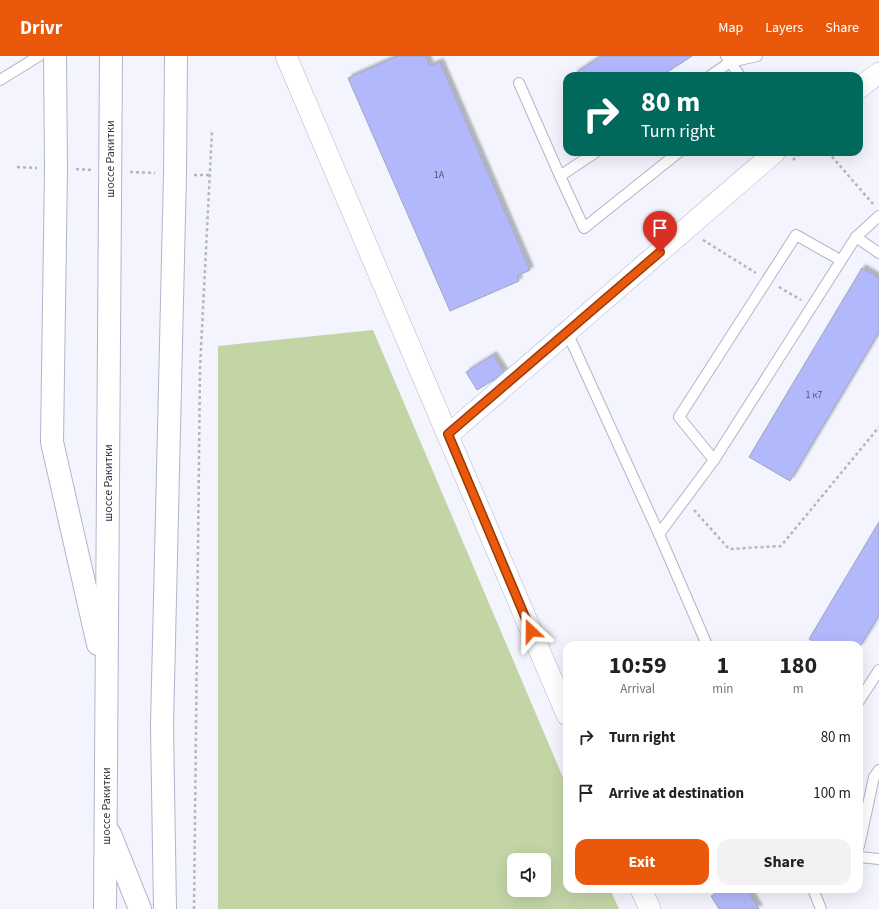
<!DOCTYPE html>
<html lang="en">
<head>
<meta charset="utf-8">
<style>
  :root { --surface:#fff; --page:#f2f2f2; --text:#222; --muted:#767676; --accent:#ea580c }
  body { margin:0; font-family:"Source Sans 3",sans-serif; background:var(--page); color:var(--text); height:100vh; display:flex; flex-direction:column; font-size:15px; white-space:nowrap }
  * { box-sizing:border-box; margin:0 }
  p { font-size:13px; color:var(--muted) }
  .icon { flex:none; width:22px; height:22px; fill:none; stroke:currentColor; stroke-width:2; stroke-linecap:round; stroke-linejoin:round }
  .map { position:relative; flex:1; overflow:hidden }
  .panel { position:absolute; left:563px; top:585px; width:300px; height:252px; display:flex; flex-direction:column; background:var(--surface); border-radius:12px; box-shadow:0 4px 16px #0002 }
  .panel>* { flex:none }
  .banner { position:absolute; left:563px; top:16px; width:300px; height:84px; border-radius:12px; box-shadow:0 4px 16px #0002; background:#00695c; color:#fff; overflow:hidden }
  .fabs { position:absolute; left:507px; top:797px; display:grid; gap:8px }
  .fabs a { display:grid; place-items:center; width:44px; height:44px; border-radius:8px; background:var(--surface); box-shadow:0 4px 16px #0002; font-size:20px }
  .pin { position:absolute; display:grid; place-items:center; width:34px; height:34px; color:#fff; margin:-41px -17px; border-radius:50% 50% 50% 0; rotate:-45deg; box-shadow:0 0 4px #0007 }
  .pin .icon { rotate:45deg }
  .me { position:absolute; width:44px; margin:-22px; rotate:337deg; stroke-linejoin:round; filter:drop-shadow(0 0 3px #0008) }
  .turn { display:flex; align-items:center; gap:14px; height:84px; padding:0 12px; font-size:18px }
  .turn .icon { width:52px; height:52px; stroke-width:2.5 }
  .turn b { display:block; font-size:28px; line-height:34px }
  .eta { display:flex; justify-content:space-evenly; align-items:center; height:68px; text-align:center }
  .eta b { font-size:24px; font-weight:700; line-height:28px }
  .primary-button { display:flex; gap:8px; margin-top:auto; padding:8px 12px }
  .primary-button a { flex:1; height:46px; border-radius:12px; background:var(--accent); color:#fff; font-size:16px; font-weight:700; line-height:46px; text-align:center }
  .primary-button a+a { background:var(--page); color:var(--text) }
  ul { padding:0; list-style:none }
  li { display:flex; align-items:center; gap:12px; height:56px; padding:0 12px }
  li div { flex:1 }
  li b { display:block; font-size:15px }
  li em { font-style:normal }
  header { display:flex; align-items:center; gap:24px; box-sizing:border-box; height:56px; padding:0 20px; background:var(--accent); color:#fff }
  header strong { font-size:19px }
  nav { display:flex; gap:22px; margin-inline-start:auto; font-size:14px }
  .map>svg:first-child { display:block }
</style>
</head>
<body>
<header>
<strong>Drivr</strong>
<nav><a>Map</a><a>Layers</a><a>Share</a></nav>
</header>
<div class="map">
<svg width="879" height="853" viewBox="0 0 879 853">
  <defs>
    <filter id="shadow"><feDropShadow dx="3.5" dy="-3.5" stdDeviation="1" flood-color="#0004"/></filter>
  </defs>
  <rect width="100%" height="100%" fill="#f3f4fd"/>
  <path fill="#c3d5a5" fill-rule="evenodd" d="M373 274 567 731V833H610L619 853H218V290ZM514 804H544V834H514Z"/>
  <g fill="#b2b8fc" stroke="#a2a5b9" filter="url(#shadow)">
    <polygon points="398,0 426,0 430,10 440,6 530,214 517,220 519,225 450,255 348,22"/>
    <polygon points="601,0 692,0 661,20 576,20 574,18"/>
    <polygon points="862,212 879,222 879,276 790,425 749,401"/>
    <polygon points="493,299 505,317 477,334 466,316"/>
    <polygon points="879,466 879,559 859,592 859,589 820,589 809,583"/>
    <polygon points="722,833 747,833 759,853 719,853 711,840"/>
  </g>
  <g fill="none" stroke-linecap="round" stroke-linejoin="round">
    <defs>
      <g id="lane">
        <polyline points="726,0 740,20"/>
        <polyline points="710,20 730,6 757,0"/>
        <polyline points="0,24 39,0"/>
        <polyline points="519,27 560,120"/>
        <polyline points="596,96 560,120 584,172 679,96"/>
        <polyline points="856,181 879,197"/>
        <polyline points="567,276 659,478 707,589"/>
        <polyline points="714,404 679,361 796,179 835,201"/>
        <polyline points="659,478 714,404 856,181 879,160"/>
        <polyline points="859,645 879,614"/>
        <polyline points="859,790 874,721 879,714"/>
        <polyline points="859,801 879,803"/>
        <polyline points="813,833 821,853"/>
      </g>
      <g id="street">
        <polyline points="286,0 567,659"/>
        <polyline points="859,32 879,17"/>
        <polyline points="448,379 775,96"/>
        <polyline points="641,833 650,853"/>
      </g>
      <g id="secondary">
        <polyline points="55,0 56,112 52,386 98,588"/>
        <polyline points="110,778 140,853"/>
        <polyline points="105,853 111,0"/>
        <polyline points="165,853 162,670 175,118 176,0"/>
      </g>
    </defs>
    <use href="#lane" stroke="#b2b5ca" stroke-width="12"/>
    <use href="#street" stroke="#b2b5ca" stroke-width="22"/>
    <use href="#secondary" stroke="#b2b5ca" stroke-width="24"/>
    <g stroke="#b4b5be" stroke-width="2.5" stroke-dasharray="3 3" stroke-linecap="butt">
      <polyline points="828,96 873,148"/>
      <polyline points="793,104 802,96"/>
      <polyline points="17,111 37,112"/>
      <polyline points="76,113 91,114"/>
      <polyline points="130,116 155,117"/>
      <polyline points="194,119 210,119"/>
      <polyline points="703,184 756,217"/>
      <polyline points="779,231 801,244"/>
      <polyline points="694,454 729,493 781,490 879,371"/>
      <polyline points="194,853 200,312 212,75"/>
    </g>
    <use href="#lane" stroke="#fff" stroke-width="10"/>
    <use href="#street" stroke="#fff" stroke-width="21"/>
    <use href="#secondary" stroke="#fff" stroke-width="22"/>
  </g>
  <g fill="none" stroke-linecap="round" stroke-linejoin="round">
    <defs>
      <polyline id="route" points="531,575 448,378 660,196"/>
    </defs>
    <use href="#route" stroke="#983908" stroke-width="10"/>
    <use href="#route" stroke="#ea580c" stroke-width="7"/>
  </g>
  <g text-anchor="middle" stroke-width="3" stroke-linejoin="round" paint-order="stroke">
    <g font-size="10" fill="#53556d">
      <text x="439" y="122">1А</text>
      <text x="814" y="342">1 к7</text>
    </g>
    <g font-size="12" fill="#33343d" stroke="#fff">
      <text transform="translate(110 103) rotate(-90)" y="4">шоссе Ракитки</text>
      <text transform="translate(108 427) rotate(-90)" y="4">шоссе Ракитки</text>
      <text transform="translate(106 750) rotate(-90)" y="4">шоссе Ракитки</text>
    </g>
  </g>
</svg>
<div class="fabs">
<a><svg class="icon" aria-label="sound" viewBox="0 0 24 24"><path d="M4 9h4l5-4v14l-5-4H4zM17 9q2 3 0 6"/></svg></a>
</div>
<div class="pin" style="left:660px;top:196px;background:#d93025"><svg class="icon" aria-label="arrive" viewBox="0 0 24 24"><path d="M6 21V4h12l-3 4 3 4H6"/></svg></div>
<svg class="me" style="left:531px;top:575px" viewBox="-20 -20 40 40"><path d="M0-17L14 15 0 8-14 15z" fill="#ea580c" stroke="#fff" stroke-width="4"/></svg>
<div class="banner">
<div class="turn"><svg class="icon" aria-label="right" viewBox="0 0 24 24"><path d="M7 20v-9h11M14 6l5 5-5 5"/></svg><div><b>80 m</b>Turn right</div></div>
</div>
<section class="panel">
<div class="eta">
<div><b>10:59</b><p>Arrival</p></div>
<div><b>1</b><p>min</p></div>
<div><b>180</b><p>m</p></div>
</div>
<ul>
<li><svg class="icon" aria-label="right" viewBox="0 0 24 24"><path d="M7 20v-9h11M14 6l5 5-5 5"/></svg><div><b>Turn right</b></div><em>80 m</em></li>
<li><svg class="icon" aria-label="arrive" viewBox="0 0 24 24"><path d="M6 21V4h12l-3 4 3 4H6"/></svg><div><b>Arrive at destination</b></div><em>100 m</em></li>
</ul>
<div class="primary-button"><a>Exit</a><a>Share</a></div>
</section>
</div>
</body>
</html>
